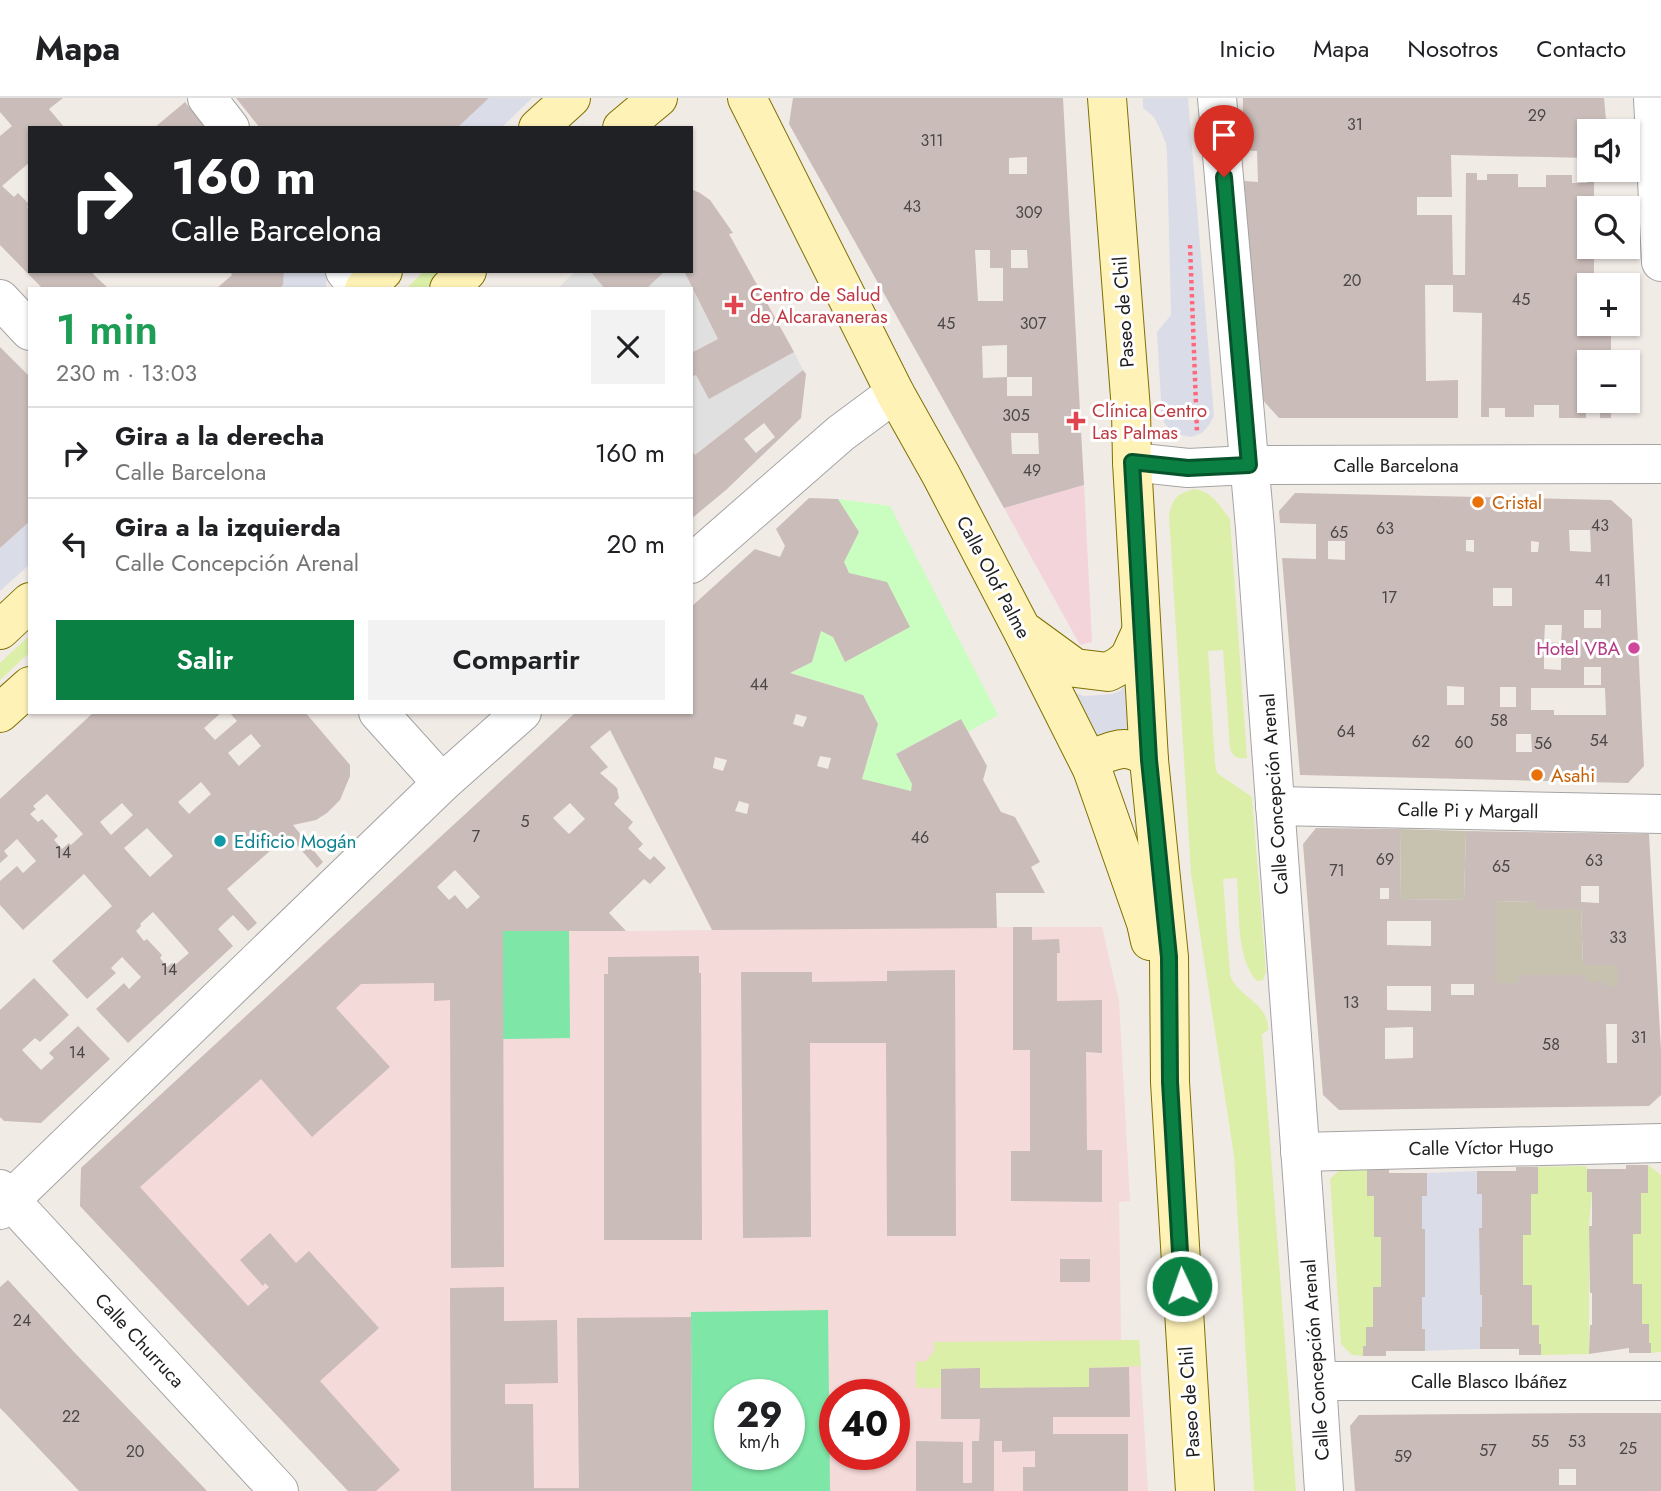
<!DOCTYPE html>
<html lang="es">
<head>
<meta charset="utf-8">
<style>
  :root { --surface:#fff; --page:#f2f2f2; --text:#202124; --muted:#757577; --line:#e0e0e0; --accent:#0b8043 }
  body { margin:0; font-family:Jost,sans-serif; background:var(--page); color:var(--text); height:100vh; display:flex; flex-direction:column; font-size:26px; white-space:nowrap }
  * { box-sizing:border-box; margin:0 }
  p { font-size:23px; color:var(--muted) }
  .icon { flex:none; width:38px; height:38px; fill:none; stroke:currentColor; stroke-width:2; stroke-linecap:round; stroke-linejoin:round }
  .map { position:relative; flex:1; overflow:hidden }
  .details { position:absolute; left:28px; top:189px; width:665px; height:427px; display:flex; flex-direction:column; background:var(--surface); border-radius:0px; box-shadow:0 2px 5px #0004 }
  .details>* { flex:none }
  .banner { position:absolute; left:28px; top:28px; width:665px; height:147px; border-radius:0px; box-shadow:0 2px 5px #0004; background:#202124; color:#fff; overflow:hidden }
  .fabs { position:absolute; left:1577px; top:21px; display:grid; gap:14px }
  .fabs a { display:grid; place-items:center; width:63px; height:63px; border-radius:0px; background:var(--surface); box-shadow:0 2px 5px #0004; font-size:35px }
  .speed { position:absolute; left:714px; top:1281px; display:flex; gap:14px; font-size:35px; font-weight:700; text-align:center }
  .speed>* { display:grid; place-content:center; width:91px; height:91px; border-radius:50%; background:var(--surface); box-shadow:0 2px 5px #0004; line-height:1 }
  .speed small { font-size:18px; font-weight:400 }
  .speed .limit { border:10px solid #d22; background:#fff; color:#111 }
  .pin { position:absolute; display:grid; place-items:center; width:60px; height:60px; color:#fff; margin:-72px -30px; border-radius:50% 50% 50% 0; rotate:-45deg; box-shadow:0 0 7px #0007 }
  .pin .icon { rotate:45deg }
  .me { position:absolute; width:77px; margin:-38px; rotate:357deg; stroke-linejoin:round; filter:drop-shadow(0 0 5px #0008) }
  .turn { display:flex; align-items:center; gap:24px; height:147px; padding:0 28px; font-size:32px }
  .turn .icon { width:91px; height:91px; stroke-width:2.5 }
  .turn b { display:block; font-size:49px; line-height:60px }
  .round { display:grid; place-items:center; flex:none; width:74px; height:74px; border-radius:0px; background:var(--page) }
  .head { display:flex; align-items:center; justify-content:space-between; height:119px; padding:0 28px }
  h1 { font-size:42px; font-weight:600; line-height:52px; color:#1e9e55 }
  .button { display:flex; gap:14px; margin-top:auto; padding:14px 28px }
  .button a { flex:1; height:80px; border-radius:0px; background:var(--accent); color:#fff; font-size:28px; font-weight:600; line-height:80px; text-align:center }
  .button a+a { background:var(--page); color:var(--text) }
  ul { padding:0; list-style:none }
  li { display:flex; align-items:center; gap:21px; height:91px; padding:0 28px; border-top:2px solid var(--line) }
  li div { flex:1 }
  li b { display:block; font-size:26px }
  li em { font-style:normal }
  header { display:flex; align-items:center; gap:42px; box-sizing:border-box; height:98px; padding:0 35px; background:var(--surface); border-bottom:2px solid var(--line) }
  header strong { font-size:33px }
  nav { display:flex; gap:38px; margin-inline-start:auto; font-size:24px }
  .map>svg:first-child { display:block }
</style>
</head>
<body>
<header>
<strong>Mapa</strong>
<nav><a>Inicio</a><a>Mapa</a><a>Nosotros</a><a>Contacto</a></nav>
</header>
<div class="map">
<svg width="1661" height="1393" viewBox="0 0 1661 1393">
  <rect width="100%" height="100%" fill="#f1ebe6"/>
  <polygon fill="#f3d4da" points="1084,387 1092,544 1080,547 1004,410"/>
  <path fill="#f4dad8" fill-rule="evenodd" d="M1013 829H1102L1119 903 1130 1103 1119 1104 1121 1242H1139L1148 1393H348L80 1108 81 1070 338 833H626ZM730 1297H789V1356H730ZM835 1297H894V1356H835Z"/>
  <g fill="#c7c2b0">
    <polygon points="1401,731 1466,733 1464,802 1400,801"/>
    <polygon points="1496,803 1537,804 1537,811 1581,811 1583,867 1618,867 1618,888 1606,888 1605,884 1586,884 1585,877 1518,877 1518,885 1496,885"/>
  </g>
  <g fill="#dbefa8">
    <polygon points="424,173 444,173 425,191 406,191"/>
    <path d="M1194 391C1213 394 1219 407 1230 421L1247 660C1238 661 1234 660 1230 651L1223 552 1208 553 1215 666 1217 675 1252 699 1266 874 1263 882 1257 883C1236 862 1239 808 1237 780L1223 781 1230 877C1239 901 1269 904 1268 932L1262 936 1296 1393H1254L1234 1058 1191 776 1169 417C1174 398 1176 397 1194 391Z"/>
    <polygon points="30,537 30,554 0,582 0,565"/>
    <polygon points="1648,1067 1661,1077 1661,1254 1651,1255 1651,1245 1649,1245 1649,1227 1642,1226 1642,1186 1633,1186 1633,1136 1641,1095 1648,1095"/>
    <polygon points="1586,1068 1587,1071 1587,1094 1592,1094 1589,1128 1589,1256 1541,1257 1532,1227 1532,1187 1523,1187 1523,1137 1531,1137 1531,1096 1538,1096 1538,1069"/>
    <polygon points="1341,1071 1367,1071 1367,1097 1374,1098 1374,1138 1381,1139 1381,1189 1373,1189 1373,1229 1366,1230 1366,1248 1363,1248 1363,1258 1352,1257 1341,1246 1330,1081"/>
    <polygon points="1139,1242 1141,1268 1089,1270 1089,1289 980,1290 980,1270 941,1271 941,1290 916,1290 916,1263 925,1264 935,1252 933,1244"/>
  </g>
  <polygon fill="#c9fec0" points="838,401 890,408 998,617 968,634 961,621 896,656 912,686 911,693 862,681 878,626 863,597 791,575 812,564 821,533 833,539 845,564 909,529 849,475 844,464 859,434"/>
  <g fill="#7ee6a7" fill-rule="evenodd">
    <polygon points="503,833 569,833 570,940 503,941"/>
    <path d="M828 1212 830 1393H692L691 1214ZM730 1297H789V1356H730Z"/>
  </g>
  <g fill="#e0e0e0">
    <polygon points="576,173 590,173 605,191 557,191"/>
    <polygon points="665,173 684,173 718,241 691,255 691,191 646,191"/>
    <polygon points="794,254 803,272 695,357 691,352 691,279 696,277 710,300"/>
  </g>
  <g fill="#dadde7">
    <polygon points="489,0 532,0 501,30 457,30"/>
    <polygon points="1143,0 1188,0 1214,318 1209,327 1202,335 1191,339 1181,337 1172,333 1165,326 1162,319 1157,234 1171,217 1167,55 1166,45 1159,29 1154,19 1143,10"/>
    <polygon points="284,173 326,173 327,177 326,191 279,191 283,187"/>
    <polygon points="30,423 30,466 0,493 0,450"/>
    <polygon points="1126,584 1135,638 1097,645 1073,594 1084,598 1112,596 1120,593"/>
    <polygon points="1477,1073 1477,1096 1482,1096 1482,1130 1479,1130 1480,1196 1482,1197 1482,1229 1480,1230 1480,1251 1425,1253 1425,1231 1422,1231 1422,1199 1425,1198 1425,1132 1422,1131 1422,1098 1427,1097 1427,1075"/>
  </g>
  <g fill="#cabcb9" fill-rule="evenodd">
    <polygon points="0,0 63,0 49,11 65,30 30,30 30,64 2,88 14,99 18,95 29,106 27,109 30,112 30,173 95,173 93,176 109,191 43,191 0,147 0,38 12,28 0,14"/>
    <polygon points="236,0 489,0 457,30 260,30"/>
    <path d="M793 0H1063L1084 387 1004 410 789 26ZM1027 59V76H1009V60ZM975 152H990V170H1003V203H978ZM1011 152H1027L1028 170H1011ZM1007 247V279H1032V298H1007V279L983 280 982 248ZM1011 335H1038L1039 356H1012Z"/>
    <polygon points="1243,0 1604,0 1607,33 1589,33 1589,60 1451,57 1452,99 1417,99 1417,117 1452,117 1453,177 1465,177 1466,75 1477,75 1477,82 1487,82 1487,76 1518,76 1518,89 1546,89 1546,77 1572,77 1572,85 1587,85 1587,78 1594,78 1594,110 1589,110 1589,149 1594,149 1594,182 1615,182 1615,187 1589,187 1589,226 1611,226 1611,264 1589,264 1589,303 1611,303 1611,320 1600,320 1600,313 1586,313 1586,320 1559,320 1559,307 1534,307 1534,319 1505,319 1505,310 1489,310 1489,319 1481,319 1482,215 1453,214 1453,187 1425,187 1426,283 1458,282 1458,320 1279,320 1260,299 1244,83 1258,84 1257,53 1242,52"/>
    <polygon points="185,4 206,30 154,30"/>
    <polygon points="691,91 700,95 710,102 733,135 729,136 794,254 709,301 696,277 691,279 691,255 718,241 684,173 691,173"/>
    <polygon points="230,173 284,173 283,187 279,191 216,191 232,177"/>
    <polygon points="590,173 665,173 646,191 605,191"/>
    <polygon points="0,249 30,279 30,423 0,450"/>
    <path d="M803 272 806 276 801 320 726 392 691 421V352L695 357ZM764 325 775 339 756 355 744 341Z"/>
    <path d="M1295 395 1611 402 1632 421 1644 668 1628 685 1300 677 1282 460 1316 461V426L1280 425 1279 413ZM1569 432H1590L1591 454 1570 453ZM1466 442H1474V454L1466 453ZM1328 443H1345V462L1328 461ZM1531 443 1539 444 1538 454H1531ZM1493 490H1512V508H1493ZM1584 512H1601V530H1584ZM1545 527H1562L1561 545 1544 544ZM1544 554H1561V572L1544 571ZM1584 569H1601V587H1584ZM1447 588 1464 589V607H1447ZM1500 589H1516V609H1500ZM1531 590H1605L1606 617H1554V612H1531ZM1516 636H1531L1532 654H1516Z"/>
    <path d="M809 400 838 401 859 434 844 464 849 475 887 484 910 529 845 564 833 539 821 533 812 564 790 575 863 597 878 626 862 681 911 693 912 686 896 656 961 621 987 668 983 682 1001 714 1015 719 1040 764 1031 769 1045 795H996L997 830 712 832 610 632 590 649 608 669 600 675 617 690 619 700 614 706 633 724 628 730 643 746 638 751 650 762 654 758 666 770 650 786 644 781 609 815 626 833H503L504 1169 451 1170 450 902 434 903V885L361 886 336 910 390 969 312 1039 261 981 140 1089 248 1208 269 1189 265 1185 263 1188 240 1162 270 1135 296 1165 309 1153 379 1230 320 1283 400 1372 376 1393H348L80 1108 81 1070 576 614H691V509L755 451 780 459 785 448 776 431ZM796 616 807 619 803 629 793 626ZM820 658 831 660 828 671 817 668ZM715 659 727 662 723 673 713 670ZM739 703 749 706 747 716 735 713ZM570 705 585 721 569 736 553 720ZM455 772 480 799 467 811 455 797 449 802 437 789Z"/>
    <path d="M94 614H222L204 630 215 642 237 623 229 614H305L350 667V678L340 702 327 715 316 722 293 727 323 764 317 770 288 737 227 791 257 825 248 833 233 817 218 831 233 848 128 945 96 911 124 885 129 891 141 879 122 859 111 870 116 875 87 901 52 863 112 808 84 776 23 832 0 807V783L17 768 23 775 36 763 17 741 4 753 8 758 0 765V701ZM251 636 261 648 239 668 228 655ZM201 684 211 696 189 716 178 704ZM47 696 83 736 71 747 69 745 62 751 54 742 58 738 42 721 38 724 30 716 36 711 33 708ZM122 705 133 717 111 737 100 724ZM147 730 173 758 150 779 124 750ZM153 814 189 855 175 867 172 865 167 869 160 860 162 857 147 841 144 843 136 833 141 828 140 826Z"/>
    <path d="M1316 730 1401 731 1400 801 1464 802 1466 733 1649 736 1661 952V997L1649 1008 1339 1012 1323 997 1303 746ZM1581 788H1599V805L1581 804ZM1380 790H1389V801H1380ZM1496 803 1537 804V811H1581L1583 867H1618V888H1606V884H1586V877H1518V885H1496ZM1387 823H1431V848L1387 847ZM1451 886H1474V897H1451ZM1387 888H1431V913L1387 912ZM1606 926H1617V965H1607ZM1413 929V960L1385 961V930Z"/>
    <polygon points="1013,829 1032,829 1032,842 1059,841 1060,855 1057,855 1057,903 1102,902 1102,955 1086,954 1087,1052 1102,1052 1102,1104 1011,1103 1011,1053 1030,1053 1030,952 1013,952"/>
    <polygon points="699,858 699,875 701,875 702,1142 604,1142 604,876 608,876 608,859"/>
    <polygon points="955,872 956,1138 887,1138 886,945 810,945 811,1139 743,1140 741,874 812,874 812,884 887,883 887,873"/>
    <polygon points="34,880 69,917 40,944 35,940 22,952 41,972 54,960 49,955 78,928 110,961 41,1025 4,1023 0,1019 0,912"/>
    <polygon points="1626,1067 1648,1067 1648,1095 1641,1095 1641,1136 1633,1136 1633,1186 1642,1186 1642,1226 1649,1226 1649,1245 1651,1245 1651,1255 1629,1255 1629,1250 1589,1256 1590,1227 1592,1227 1592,1195 1590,1195 1589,1128 1592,1128 1592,1094 1587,1094 1587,1071 1626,1071"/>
    <polygon points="1516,1069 1538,1069 1538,1096 1531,1096 1531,1137 1523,1137 1523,1187 1532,1187 1532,1227 1539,1227 1539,1246 1541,1246 1541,1257 1519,1257 1519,1251 1480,1251 1480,1229 1482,1229 1482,1197 1480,1197 1479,1130 1482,1130 1482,1096 1477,1096 1477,1073 1516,1073"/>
    <polygon points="1389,1070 1389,1075 1427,1075 1427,1098 1422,1098 1422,1131 1425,1131 1425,1199 1422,1199 1422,1231 1425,1231 1425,1253 1386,1253 1386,1258 1363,1258 1363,1248 1366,1248 1366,1229 1373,1229 1373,1189 1381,1189 1381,1139 1374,1139 1374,1098 1367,1098 1367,1071"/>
    <rect x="1060" y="1161" width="30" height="23"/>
    <polygon points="8,1182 74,1254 207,1393 79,1393 5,1315 0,1310 0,1189"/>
    <polygon points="504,1189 504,1223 557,1222 558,1285 505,1286 505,1306 533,1306 534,1390 579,1390 577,1220 691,1219 692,1393 451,1393 450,1190"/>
    <polygon points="1129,1269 1130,1319 1053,1319 1053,1336 1128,1336 1128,1393 1023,1393 1023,1369 1035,1369 1035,1353 1002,1354 1002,1343 994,1343 994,1393 916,1393 916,1343 963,1344 963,1385 972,1385 972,1343 979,1343 980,1321 941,1321 941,1271 980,1270 980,1290 1089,1289 1089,1270"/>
    <path d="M1595 1315H1661V1393H1355L1350 1328 1359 1317ZM1559 1371H1576V1387H1559Z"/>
  </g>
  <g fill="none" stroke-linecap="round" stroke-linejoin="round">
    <defs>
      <g id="street">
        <polyline points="207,0 230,30"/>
        <polyline points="1217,0 1255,430 1317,1283 1324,1393"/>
        <polyline points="1653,0 1661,164"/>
        <polyline points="345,173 360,191"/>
        <polyline points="0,201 30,233"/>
        <polyline points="1132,364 1188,370 1249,367 1661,366"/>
        <polyline points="691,466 841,335 895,295"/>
        <polyline points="378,614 442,685"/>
        <polyline points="1275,708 1661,716"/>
        <polyline points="1300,1054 1661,1045"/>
        <polyline points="0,1091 279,1393"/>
        <polyline points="0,1112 442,685 522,614"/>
        <polyline points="1317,1283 1661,1283"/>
      </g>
      <g id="secondary">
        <polyline points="747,0 895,295 941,377 1022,532 1092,671 1146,825 1150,843"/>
        <polyline points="1107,0 1131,312 1132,364 1149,662 1169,859 1170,984 1195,1393"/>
        <polyline points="538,30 571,0"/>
        <polyline points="622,30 658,0"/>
        <polyline points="364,191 383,173"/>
        <polyline points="449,191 467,173"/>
        <polyline points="0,532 30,504"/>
        <polyline points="1027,535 1075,570 1108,574 1119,568 1129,560 1141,534"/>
        <polyline points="0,615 30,588"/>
        <path d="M1092 671 1096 659C1118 651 1129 645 1149 662"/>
      </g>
    </defs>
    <use href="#street" stroke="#a4a4a4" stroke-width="40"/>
    <use href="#secondary" stroke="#7e7000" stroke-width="40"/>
    <polyline stroke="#ff697b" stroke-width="4.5" stroke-dasharray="3.5 3.5" stroke-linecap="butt" points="1190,147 1197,334"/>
    <use href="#street" stroke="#fff" stroke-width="38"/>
    <use href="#secondary" stroke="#fff2b7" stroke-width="38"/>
  </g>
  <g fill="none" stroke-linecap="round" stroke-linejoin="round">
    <defs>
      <polyline id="route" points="1182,1188 1170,984 1169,859 1149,662 1132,364 1188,370 1249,367 1224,79"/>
    </defs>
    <use href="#route" stroke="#07532c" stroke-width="18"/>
    <use href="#route" stroke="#0b8043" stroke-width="12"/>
  </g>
  <g fill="#e0444e" stroke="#fff" stroke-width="2.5">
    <path d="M730.5 196.5h7v7h7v7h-7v7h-7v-7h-7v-7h7z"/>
    <path d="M1072.5 312.5h7v7h7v7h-7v7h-7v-7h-7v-7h7z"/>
  </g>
  <g fill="#e8710a" stroke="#fff" stroke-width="2.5">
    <circle cx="1478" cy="404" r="7"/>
    <circle cx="1537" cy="677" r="7"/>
  </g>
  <circle fill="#d1479c" stroke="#fff" stroke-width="2.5" cx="1634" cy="550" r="7"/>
  <circle fill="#0f9aa8" stroke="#fff" stroke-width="2.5" cx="220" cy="743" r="7"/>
  <g text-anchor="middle" stroke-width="6" stroke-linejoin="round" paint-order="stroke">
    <g font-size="16" fill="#4a4746">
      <text x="1537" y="23">29</text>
      <text x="1355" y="32">31</text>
      <text x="932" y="48">311</text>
      <text x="912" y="114">43</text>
      <text x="1029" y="120">309</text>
      <text x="1352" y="188">20</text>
      <text x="1521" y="207">45</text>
      <text x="946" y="231">45</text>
      <text x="1033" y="231">307</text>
      <text x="1016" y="323">305</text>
      <text x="1032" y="378">49</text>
      <text x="1600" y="433">43</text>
      <text x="1385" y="436">63</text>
      <text x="1339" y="440">65</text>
      <text x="1603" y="488">41</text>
      <text x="1389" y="505">17</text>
      <text x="759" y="592">44</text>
      <text x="1499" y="628">58</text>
      <text x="1346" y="639">64</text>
      <text x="1599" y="648">54</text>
      <text x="1421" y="649">62</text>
      <text x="1464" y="650">60</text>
      <text x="1543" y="651">56</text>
      <text x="525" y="729">5</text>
      <text x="476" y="744">7</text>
      <text x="920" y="745">46</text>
      <text x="63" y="760">14</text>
      <text x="1385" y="767">69</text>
      <text x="1594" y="768">63</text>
      <text x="1501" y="774">65</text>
      <text x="1337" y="778">71</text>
      <text x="1618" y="845">33</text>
      <text x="169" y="877">14</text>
      <text x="1351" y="910">13</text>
      <text x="1639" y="945">31</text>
      <text x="1551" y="952">58</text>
      <text x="77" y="960">14</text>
      <text x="22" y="1228">24</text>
      <text x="71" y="1324">22</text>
      <text x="1540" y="1349">55</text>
      <text x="1577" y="1349">53</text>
      <text x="1628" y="1356">25</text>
      <text x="1488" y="1358">57</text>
      <text x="135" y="1359">20</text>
      <text x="1403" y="1364">59</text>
    </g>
    <g font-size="19" fill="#be3a42" stroke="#fff" text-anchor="start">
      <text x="750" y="203">Centro de Salud<tspan x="750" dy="22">de Alcaravaneras</tspan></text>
      <text x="1092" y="319">Clínica Centro<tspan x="1092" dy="22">Las Palmas</tspan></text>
    </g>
    <g font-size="19" fill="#202020" stroke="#fff">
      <text transform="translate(1123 214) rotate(-94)" y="7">Paseo de Chil</text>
      <text x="1396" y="374">Calle Barcelona</text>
      <text transform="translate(994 479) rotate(62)" y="7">Calle Olof Palme</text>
      <text transform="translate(1274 696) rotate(-94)" y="7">Calle Concepción Arenal</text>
      <text transform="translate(1468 712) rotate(1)" y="7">Calle Pi y Margall</text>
      <text transform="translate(1481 1049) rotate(-1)" y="7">Calle Víctor Hugo</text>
      <text transform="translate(140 1242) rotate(47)" y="7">Calle Churruca</text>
      <text transform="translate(1315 1262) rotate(-94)" y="7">Calle Concepción Arenal</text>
      <text x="1489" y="1290">Calle Blasco Ibáñez</text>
      <text transform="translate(1189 1304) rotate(-94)" y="7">Paseo de Chil</text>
    </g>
    <g font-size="19" fill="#c56008" stroke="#fff" text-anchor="start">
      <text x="1492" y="411">Cristal</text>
      <text x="1551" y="684">Asahi</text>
    </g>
    <g font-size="19" fill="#b23c85" stroke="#fff" text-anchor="end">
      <text x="1620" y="557">Hotel VBA</text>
    </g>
    <g font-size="19" fill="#0d838f" stroke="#fff" text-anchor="start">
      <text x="234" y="750">Edificio Mogán</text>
    </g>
  </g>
</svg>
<div class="fabs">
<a><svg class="icon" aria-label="sound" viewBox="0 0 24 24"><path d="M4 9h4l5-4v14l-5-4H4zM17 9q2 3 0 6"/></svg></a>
<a><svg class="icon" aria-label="search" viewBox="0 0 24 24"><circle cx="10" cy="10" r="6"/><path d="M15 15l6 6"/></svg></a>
<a>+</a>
<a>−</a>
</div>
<div class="speed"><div>29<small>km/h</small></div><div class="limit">40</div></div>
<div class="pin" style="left:1224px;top:79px;background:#d93025"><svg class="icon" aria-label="arrive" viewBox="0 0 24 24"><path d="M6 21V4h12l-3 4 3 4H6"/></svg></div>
<svg class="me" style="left:1182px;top:1188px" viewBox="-20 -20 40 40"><circle r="17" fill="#0b8043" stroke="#fff" stroke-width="3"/><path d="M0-11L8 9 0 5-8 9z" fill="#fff"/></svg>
<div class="banner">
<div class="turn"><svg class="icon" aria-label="right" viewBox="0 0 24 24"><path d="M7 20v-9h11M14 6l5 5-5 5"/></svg><div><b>160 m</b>Calle Barcelona</div></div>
</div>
<section class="details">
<div class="head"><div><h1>1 min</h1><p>230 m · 13:03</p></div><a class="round"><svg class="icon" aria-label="close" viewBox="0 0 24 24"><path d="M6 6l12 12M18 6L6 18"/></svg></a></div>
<ul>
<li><svg class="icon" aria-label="right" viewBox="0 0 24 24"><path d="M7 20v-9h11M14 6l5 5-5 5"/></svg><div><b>Gira a la derecha</b><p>Calle Barcelona</p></div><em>160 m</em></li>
<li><svg class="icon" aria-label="left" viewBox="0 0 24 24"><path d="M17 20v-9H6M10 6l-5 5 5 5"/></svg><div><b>Gira a la izquierda</b><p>Calle Concepción Arenal</p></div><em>20 m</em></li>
</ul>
<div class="button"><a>Salir</a><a>Compartir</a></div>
</section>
</div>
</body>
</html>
